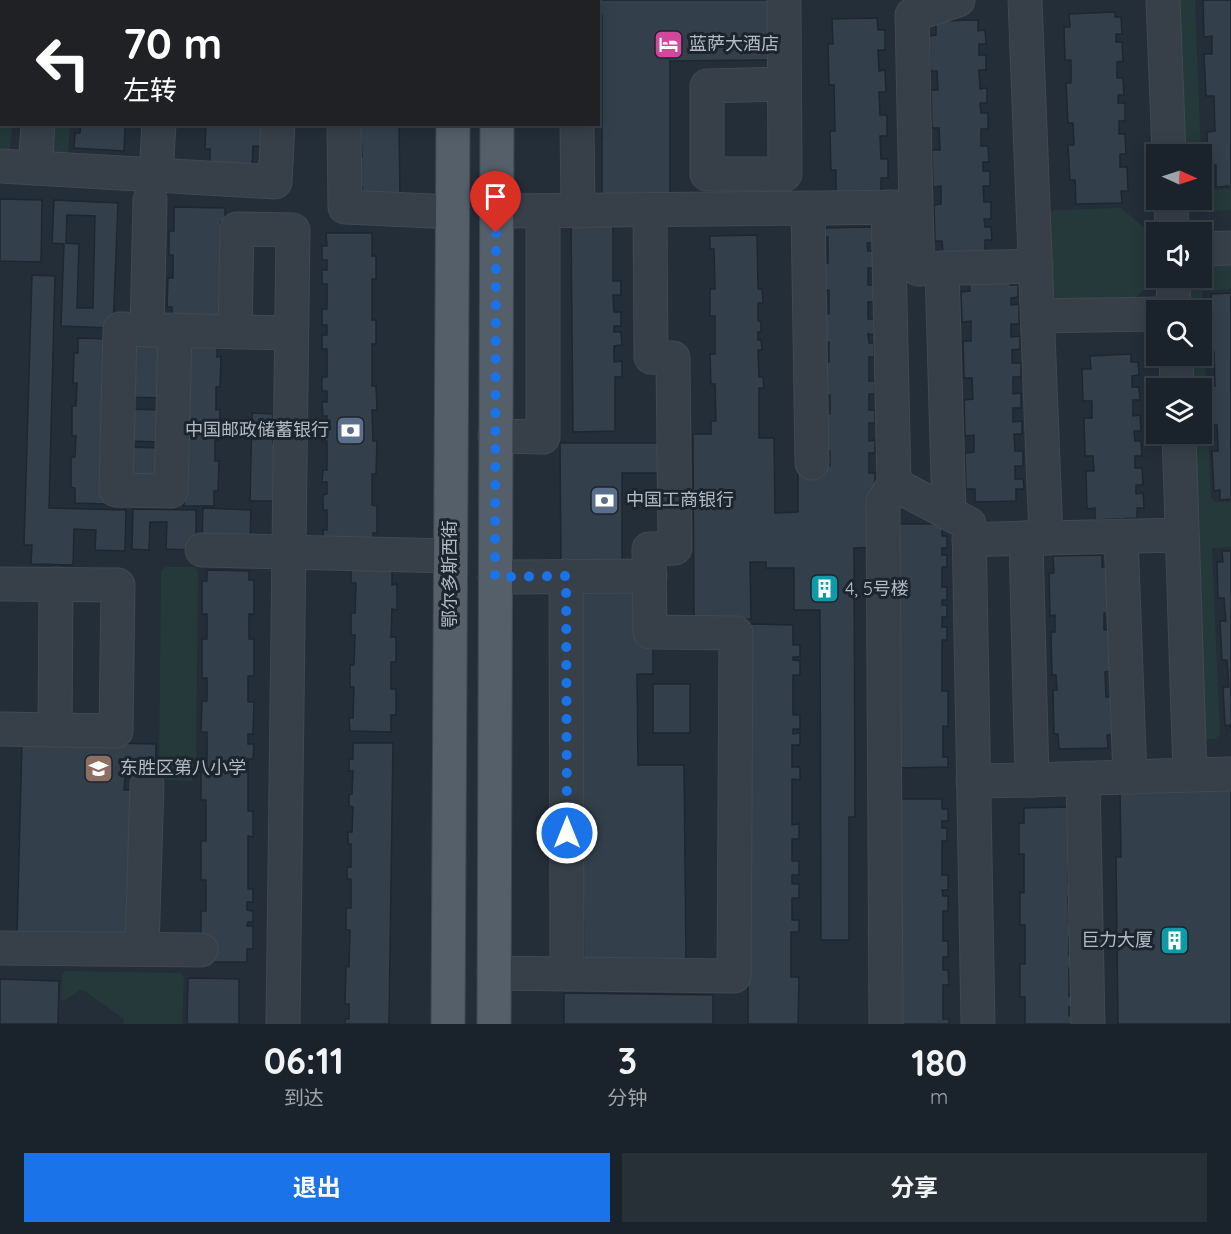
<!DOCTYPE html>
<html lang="zh">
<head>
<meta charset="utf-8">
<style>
  :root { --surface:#1a222b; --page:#272f37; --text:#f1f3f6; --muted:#9fa4a9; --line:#383f47; --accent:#1a73e8 }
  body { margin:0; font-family:Quicksand,"Noto Sans SC",sans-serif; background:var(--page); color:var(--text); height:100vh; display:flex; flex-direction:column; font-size:22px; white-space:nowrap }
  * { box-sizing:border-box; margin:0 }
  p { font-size:20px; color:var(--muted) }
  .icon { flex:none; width:33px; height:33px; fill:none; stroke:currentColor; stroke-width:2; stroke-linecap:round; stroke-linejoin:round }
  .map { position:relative; height:1024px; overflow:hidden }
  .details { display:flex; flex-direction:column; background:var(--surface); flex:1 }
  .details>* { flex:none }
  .hud { position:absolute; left:0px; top:0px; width:600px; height:126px; box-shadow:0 3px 15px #0003,0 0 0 2px var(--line); background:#202124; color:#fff; overflow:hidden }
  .needle { width:39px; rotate:93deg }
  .controls { position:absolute; left:1146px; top:144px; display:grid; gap:12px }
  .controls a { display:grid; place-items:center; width:66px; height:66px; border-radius:0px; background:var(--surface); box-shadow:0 3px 15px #0003,0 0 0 2px var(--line); font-size:30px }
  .pin { position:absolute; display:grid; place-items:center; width:51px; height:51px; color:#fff; margin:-62px -26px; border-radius:50% 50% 50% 0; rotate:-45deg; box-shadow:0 0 6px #0007 }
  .pin .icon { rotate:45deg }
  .me { position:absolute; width:66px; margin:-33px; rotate:0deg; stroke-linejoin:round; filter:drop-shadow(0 0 4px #0008) }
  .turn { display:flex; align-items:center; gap:21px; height:126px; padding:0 24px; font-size:27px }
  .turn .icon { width:78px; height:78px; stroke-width:2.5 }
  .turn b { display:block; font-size:42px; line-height:51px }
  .eta { display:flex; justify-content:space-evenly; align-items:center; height:102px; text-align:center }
  .eta b { font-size:36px; font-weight:700; line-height:42px }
  .action { display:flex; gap:12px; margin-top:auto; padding:12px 24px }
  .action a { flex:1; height:69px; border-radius:0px; background:var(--accent); color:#fff; font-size:24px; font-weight:700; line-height:69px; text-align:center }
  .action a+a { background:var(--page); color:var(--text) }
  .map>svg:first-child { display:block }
</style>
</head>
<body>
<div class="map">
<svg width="1231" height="1024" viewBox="0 0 1231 1024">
  <rect width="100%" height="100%" fill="#232e39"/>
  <g fill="#25393a">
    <polygon points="0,0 19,0 2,2 2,124 12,125 10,149 3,155 0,155"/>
    <polygon points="1168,0 1195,0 1201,154 1174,154"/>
    <polygon points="47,125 70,125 68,156 50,161"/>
    <polygon points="1202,181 1202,190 1231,189 1231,210 1192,212 1183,200 1202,200"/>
    <polygon points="1121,208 1149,232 1150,284 1136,297 1056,299 1044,286 1043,222 1054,210"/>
    <polygon points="1202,253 1231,253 1231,289 1202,291 1211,498 1216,502 1231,502 1231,547 1212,548 1220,734 1215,739 1200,739 1184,434 1202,434 1202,388 1182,388 1181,356 1202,356 1202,310 1179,310 1178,278 1202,278"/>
    <polygon points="166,567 195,567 198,571 196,776 191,781 163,780 159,776 161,571"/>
    <polygon points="66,971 180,973 184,977 182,1024 123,1024 124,1019 85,991 80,990 64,1001 61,999 62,975"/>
  </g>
  <g fill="#33404c" stroke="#1e2730" stroke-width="1.5" fill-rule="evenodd">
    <polygon points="83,0 132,0 83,2"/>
    <polygon points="218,0 260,0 218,2"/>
    <rect x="360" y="0" width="37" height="2"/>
    <polygon points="596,0 772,0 772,60 670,61 670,197 602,197 602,15 598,15 598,2"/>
    <polygon points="1203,0 1231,0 1231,186 1216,187 1216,165 1208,165 1207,132 1215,131 1214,96 1206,96 1204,54 1212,54 1212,36 1204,37"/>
    <polygon points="1115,12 1115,17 1121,17 1122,34 1116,34 1116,42 1122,42 1123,61 1117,62 1117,78 1123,78 1124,95 1118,95 1118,103 1125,103 1125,121 1119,121 1119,134 1125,134 1126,154 1120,154 1120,167 1127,167 1128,191 1121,191 1122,203 1076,204 1075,180 1070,180 1068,145 1074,145 1073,123 1068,123 1066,83 1071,83 1071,60 1065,60 1064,27 1070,27 1069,14"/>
    <polygon points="877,18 878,30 885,30 885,50 878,50 879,71 885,70 886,92 879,92 880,115 887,115 887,136 880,136 881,159 888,159 888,178 881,178 881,191 836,192 836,170 831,170 830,131 835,131 834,85 829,85 828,44 833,44 832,19"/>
    <polygon points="978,20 978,31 985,30 986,44 979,44 979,55 986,55 986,70 979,70 980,89 987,88 987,103 980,103 981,113 988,113 988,129 981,129 981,146 988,146 989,162 983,162 983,171 990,171 990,186 983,186 984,202 991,202 991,219 984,219 985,227 991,227 992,240 985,240 985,252 943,254 942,241 935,241 934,205 941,204 941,186 933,187 932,150 940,150 939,128 932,128 931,90 938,90 937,71 930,71 929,36 936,35 936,21"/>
    <polygon points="81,124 125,124 124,151 74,148 75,133 80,133"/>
    <polygon points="206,124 262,124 261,146 253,146 252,167 210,165 210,149 205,149"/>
    <polygon points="358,124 399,124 400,198 362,199 362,187 359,187 358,157 362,157 361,139 358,140"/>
    <polygon points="0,199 42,200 41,262 0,261"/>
    <path d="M54 200 118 203 113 328 61 326 64 244 52 243ZM67 215 95 216 93 308H77L79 244 66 243Z"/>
    <polygon points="174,207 225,208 225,223 221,222 219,321 172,319 172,307 167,307 168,278 173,278 173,255 169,255 169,231 174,231"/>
    <polygon points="613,225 613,281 621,281 621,295 613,295 614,312 621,312 621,326 614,326 614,332 621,332 622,345 614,346 614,362 622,361 622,377 615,377 615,431 573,432 571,226"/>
    <polygon points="873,227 873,243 867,243 868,251 873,251 874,268 868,268 868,285 874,285 874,302 868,302 868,319 874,319 874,335 868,334 869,343 874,343 874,357 869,357 869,381 875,381 875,394 869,394 869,410 875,410 875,423 869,423 869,441 875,440 875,453 869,453 869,473 875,473 875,547 854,548 855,817 849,817 849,940 821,940 820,610 794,610 794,568 766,568 766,562 750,562 751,619 694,620 693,434 711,434 711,421 716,421 715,384 711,384 710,354 715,354 715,316 710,316 710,289 715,289 714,249 710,249 710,236 757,235 758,289 762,289 763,303 758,303 758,321 761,321 761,332 758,332 758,340 761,340 762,350 758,350 759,377 763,377 764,388 759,388 759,438 774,438 775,513 798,512 798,472 825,471 825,466 830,466 830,451 825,452 824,414 830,414 830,395 824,395 824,362 829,362 829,342 823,342 823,314 829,314 829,290 823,290 823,263 828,263 828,237 822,237 822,228"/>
    <polygon points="326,233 372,233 372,256 376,256 376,279 372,279 372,320 376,320 376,344 372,344 372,386 376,386 377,410 372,410 373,441 377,441 376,474 372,474 372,505 377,506 377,533 373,533 373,541 323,540 323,530 327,530 327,510 323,510 323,495 327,494 327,482 322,482 323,470 327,470 327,441 322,441 322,429 327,429 327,416 323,416 322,402 327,402 327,391 322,391 322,377 327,377 327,349 322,349 322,335 327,335 327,325 322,325 322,309 327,309 327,284 322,284 322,270 327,270 327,260 322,260 322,246 327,246"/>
    <polygon points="32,275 55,276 49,508 126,510 125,551 95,550 96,530 74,529 73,565 31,564 32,545 24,545"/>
    <polygon points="1010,277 1010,285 1018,285 1018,297 1011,298 1011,305 1019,304 1019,324 1011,324 1011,337 1020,336 1020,349 1012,350 1012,363 1021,363 1021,377 1013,377 1013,394 1021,393 1021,408 1013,408 1013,422 1022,421 1022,434 1014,434 1015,451 1023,451 1023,466 1015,466 1015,479 1023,479 1024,489 1016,489 1016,501 975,502 975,489 966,489 965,453 974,452 974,435 965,436 964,400 973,399 972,378 964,378 963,341 971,341 971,321 962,322 961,292 970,291 969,279"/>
    <polygon points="1231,293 1231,499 1220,500 1220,490 1214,491 1212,451 1218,451 1218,449 1217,425 1211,425 1210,386 1215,386 1214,352 1208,353 1207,319 1213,319 1211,294"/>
    <polygon points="78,338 108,339 105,504 75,503 75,488 71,487 71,458 75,457 76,436 72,436 72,406 76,406 77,383 73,383 74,353 78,353"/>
    <polygon points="186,341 217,341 217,357 221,356 220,387 216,387 216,410 220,409 220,440 215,440 215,461 219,461 218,491 214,491 214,506 184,506"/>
    <polygon points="133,344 165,344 164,398 126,397"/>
    <polygon points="1131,354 1131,362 1138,362 1139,375 1132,376 1132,387 1139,387 1140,400 1133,400 1133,416 1140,415 1141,431 1134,431 1135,441 1141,441 1142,456 1135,456 1135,468 1142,468 1143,485 1136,485 1136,494 1143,493 1144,508 1137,508 1137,518 1095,520 1095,508 1087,509 1086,471 1094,471 1093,456 1085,456 1084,418 1092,418 1092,401 1083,401 1082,369 1091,369 1090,356"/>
    <polygon points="126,409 164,410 163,442 125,441"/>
    <polygon points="252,413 273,414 273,443 282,443 281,501 250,501"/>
    <polygon points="560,443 662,443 663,473 622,473 622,569 561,569"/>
    <polygon points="125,447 163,448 162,480 124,479"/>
    <polygon points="203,508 251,510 250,540 202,538"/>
    <polygon points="133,509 196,510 196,550 166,549 167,522 150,522 149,550 132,549"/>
    <polygon points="894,524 942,524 942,536 947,536 947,548 942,548 942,555 947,555 947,567 942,567 942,587 947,587 947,600 942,600 942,605 947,605 947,617 942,617 942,627 947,627 947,640 942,640 942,691 948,691 948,727 943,726 943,757 948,757 948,767 894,768"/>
    <polygon points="1222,551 1231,551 1231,735 1230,725 1225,726 1223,687 1229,687 1227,660 1222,660 1220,621 1226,621 1224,598 1218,598 1217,562 1223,562"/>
    <polygon points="1102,555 1102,567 1108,567 1109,613 1104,613 1104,630 1110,630 1111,671 1105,672 1106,697 1112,697 1113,735 1107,735 1108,748 1059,749 1058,734 1054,734 1053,690 1057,690 1056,675 1052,675 1051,632 1055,632 1055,615 1050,616 1049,573 1054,573 1053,556"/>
    <polygon points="351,567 392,568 392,585 397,584 397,610 392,609 391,637 396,637 396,662 391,662 391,689 396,689 396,715 391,715 391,732 350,731 349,718 353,718 354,687 350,687 350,665 354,665 355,635 351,635 351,613 355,613 356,583 351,583"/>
    <polygon points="207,570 249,571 249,580 254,580 254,614 249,614 249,639 254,639 254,676 248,676 248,702 254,702 253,734 248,734 248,744 254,744 253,759 248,759 248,811 253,811 253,837 248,836 248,889 253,889 253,902 247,902 247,910 253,911 253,922 248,922 247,926 253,926 253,949 247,949 247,962 206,962 201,950 201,911 206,911 206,880 201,880 201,841 206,841 206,800 201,800 201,764 207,764 207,732 201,732 202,701 207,701 207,678 202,678 202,639 207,639 207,614 202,614 202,581 207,581"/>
    <polygon points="580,583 637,583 638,643 653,643 653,674 637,674 638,765 684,765 686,961 584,962"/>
    <polygon points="750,624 793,625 793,645 800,645 800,657 793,657 793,660 800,661 800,675 793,675 793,715 800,715 800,729 793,729 793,734 800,733 800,745 792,745 792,767 800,767 800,780 792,779 792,825 799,824 799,839 792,839 792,861 799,861 799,875 792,875 792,884 799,884 799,898 792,898 792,920 799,920 799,932 791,932 791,977 799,977 798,1024 748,1024"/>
    <rect x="653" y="684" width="37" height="49"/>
    <polygon points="22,741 156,744 155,777 125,776 124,790 135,790 131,938 17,935"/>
    <polygon points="353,743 393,743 389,1024 345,1024 345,1019 349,1019 349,1004 345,1004 346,966 349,967 350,930 346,930 346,908 351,908 351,879 347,879 347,867 351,867 351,844 348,844 348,832 352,832 353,807 349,806 349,795 352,794 353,771 349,771 349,759 353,759"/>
    <polygon points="1231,786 1231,1024 1118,1024 1116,857 1121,857 1120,788"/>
    <polygon points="893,799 942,799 942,809 948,809 948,821 942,821 942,828 947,828 947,841 942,841 942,875 948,875 948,890 942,890 943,896 948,896 948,911 943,911 943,941 948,941 948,957 943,957 943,970 948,970 949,985 943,985 943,1019 949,1019 949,1024 894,1024"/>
    <polygon points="1067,807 1068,853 1074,853 1074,865 1068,865 1068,883 1074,883 1074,896 1068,896 1069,924 1075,924 1075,937 1069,937 1069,955 1075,955 1075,968 1069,968 1069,996 1075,996 1076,1007 1069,1007 1069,1016 1076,1015 1076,1024 1025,1024 1025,997 1020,997 1020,964 1025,964 1025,925 1020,925 1020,892 1024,893 1024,854 1019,854 1019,823 1024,823 1024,808"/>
    <polygon points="188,978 239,979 239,1024 187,1024"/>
    <polygon points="0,979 59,981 58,1024 0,1024"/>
    <polygon points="564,993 713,995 713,1024 564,1024"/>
  </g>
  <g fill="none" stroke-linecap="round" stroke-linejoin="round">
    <defs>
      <g id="minor">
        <polyline points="343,0 343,2"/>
        <polyline points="577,0 577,2"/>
        <polyline points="784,0 785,174 707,174 707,86 784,84"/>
        <polyline points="1025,0 1046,538 1026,538 1032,780 1190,775 1179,434"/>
        <polyline points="1163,0 1169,154"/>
        <polyline points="45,2 45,0"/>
        <polyline points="166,2 166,0"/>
        <polyline points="286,2 286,0"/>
        <polyline points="344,124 345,207 453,212"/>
        <polyline points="577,124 578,211"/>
        <polyline points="0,166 275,182 278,124"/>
        <polyline points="35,168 38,124"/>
        <polyline points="156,175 159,124"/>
        <polyline points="1171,200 1172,232"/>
        <polyline points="888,207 894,484 969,524 978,1024"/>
        <polyline points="916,207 918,269 1036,266"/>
        <polyline points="808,208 812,463"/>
        <polyline points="496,211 916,207 912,15 958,0"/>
        <polyline points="1202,249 1231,248"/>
        <polyline points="942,268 949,514"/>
        <polyline points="1173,278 1174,310"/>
        <polyline points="1038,316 1156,314"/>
        <polyline points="147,330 150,200"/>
        <polyline points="175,330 171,491 116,490 120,329 291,333"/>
        <polyline points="235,332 237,229 293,230 283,1024"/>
        <polyline points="1176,356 1177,388"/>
        <polyline points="495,436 543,437 543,211"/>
        <polyline points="1121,536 1130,777"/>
        <polyline points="1046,538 1182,535"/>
        <polyline points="969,540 1026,538"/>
        <polyline points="202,550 450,556"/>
        <polyline points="566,576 567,974"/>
        <polyline points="495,577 650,576"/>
        <polyline points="0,584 118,585 116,731 0,729"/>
        <polyline points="55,730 56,584"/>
        <polyline points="1190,775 1231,774"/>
        <polyline points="1083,778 1088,1024"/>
        <polyline points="973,781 1032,780"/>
        <polyline points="0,948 201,950"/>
        <polyline points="142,949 147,785"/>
        <polyline points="494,973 734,976 736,633 650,632 649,549 675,548 673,358 651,357 650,210"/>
        <polyline points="886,1024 883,502 894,484"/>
      </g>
      <g id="major">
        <polyline points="454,2 454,0"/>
        <polyline points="497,2 497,0"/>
        <polyline points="448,1024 453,124"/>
        <polyline points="494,1024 497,124"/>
      </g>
    </defs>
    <use href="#minor" stroke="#404952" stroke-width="35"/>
    <use href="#major" stroke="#404952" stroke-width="35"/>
    <use href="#minor" stroke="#374049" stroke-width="33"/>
    <use href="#major" stroke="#555f69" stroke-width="33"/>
  </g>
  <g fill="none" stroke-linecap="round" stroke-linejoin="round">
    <polyline stroke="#1a73e8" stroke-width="10" stroke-dasharray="0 18" points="496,233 495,577 566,576 567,833"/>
  </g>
  <defs>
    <symbol id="hotel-square" viewBox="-11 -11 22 22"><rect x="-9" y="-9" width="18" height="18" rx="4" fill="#d1479c" stroke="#1c252e"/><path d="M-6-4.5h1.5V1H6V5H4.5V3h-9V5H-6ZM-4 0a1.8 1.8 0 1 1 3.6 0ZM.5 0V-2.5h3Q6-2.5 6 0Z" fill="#fff"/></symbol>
    <symbol id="bank-square" viewBox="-11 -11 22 22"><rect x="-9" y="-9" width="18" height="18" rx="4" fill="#5c6f8a" stroke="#1c252e"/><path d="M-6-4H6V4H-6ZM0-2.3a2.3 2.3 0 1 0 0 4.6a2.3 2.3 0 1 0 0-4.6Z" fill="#fff"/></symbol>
    <symbol id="building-square" viewBox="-11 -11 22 22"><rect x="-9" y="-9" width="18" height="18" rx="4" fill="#0f9aa8" stroke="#1c252e"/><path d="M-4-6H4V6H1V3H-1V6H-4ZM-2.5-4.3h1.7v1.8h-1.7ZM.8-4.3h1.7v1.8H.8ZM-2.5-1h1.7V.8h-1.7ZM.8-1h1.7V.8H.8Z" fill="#fff"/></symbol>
    <symbol id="school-square" viewBox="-11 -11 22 22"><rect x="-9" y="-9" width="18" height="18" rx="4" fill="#8d6e63" stroke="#1c252e"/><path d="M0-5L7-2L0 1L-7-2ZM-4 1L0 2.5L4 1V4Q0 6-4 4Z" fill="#fff"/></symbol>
  </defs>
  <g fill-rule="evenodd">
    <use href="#hotel-square" x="652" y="28" width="33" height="33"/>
    <use href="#bank-square" x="334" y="414" width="33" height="33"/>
    <use href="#bank-square" x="588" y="484" width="33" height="33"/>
    <use href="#building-square" x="808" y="572" width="33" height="33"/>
    <use href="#school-square" x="82" y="752" width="33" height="33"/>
    <use href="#building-square" x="1158" y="924" width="33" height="33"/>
  </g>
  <g text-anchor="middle" stroke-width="6" stroke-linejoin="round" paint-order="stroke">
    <g font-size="18" fill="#b2bbc5" stroke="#1c252e" text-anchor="start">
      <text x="689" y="50">蓝萨大酒店</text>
      <text x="329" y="436" text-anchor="end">中国邮政储蓄银行</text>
      <text x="626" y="506">中国工商银行</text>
      <text x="845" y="595">4, 5号楼</text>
      <text x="120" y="774">东胜区第八小学</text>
      <text x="1153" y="946" text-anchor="end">巨力大厦</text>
    </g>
    <g font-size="18" fill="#b2bbc5" stroke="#1c252e">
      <text transform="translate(450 574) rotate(-90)" y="6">鄂尔多斯西街</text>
    </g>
  </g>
</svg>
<div class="controls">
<a><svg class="needle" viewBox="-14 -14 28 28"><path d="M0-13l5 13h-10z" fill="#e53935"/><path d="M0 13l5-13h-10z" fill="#9fa4a9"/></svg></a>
<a><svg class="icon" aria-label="sound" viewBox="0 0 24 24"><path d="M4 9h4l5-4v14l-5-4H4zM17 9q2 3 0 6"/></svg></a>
<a><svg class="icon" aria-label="search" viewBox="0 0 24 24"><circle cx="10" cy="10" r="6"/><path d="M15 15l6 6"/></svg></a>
<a><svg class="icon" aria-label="layers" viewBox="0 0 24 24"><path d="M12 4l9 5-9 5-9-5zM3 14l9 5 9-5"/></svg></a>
</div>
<div class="pin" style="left:496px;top:233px;background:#d93025"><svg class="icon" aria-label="arrive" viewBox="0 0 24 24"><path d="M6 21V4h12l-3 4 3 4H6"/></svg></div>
<svg class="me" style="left:567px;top:833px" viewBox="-20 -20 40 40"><circle r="17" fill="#1a73e8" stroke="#fff" stroke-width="3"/><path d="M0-11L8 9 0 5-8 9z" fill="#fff"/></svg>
<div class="hud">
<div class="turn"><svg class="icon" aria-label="left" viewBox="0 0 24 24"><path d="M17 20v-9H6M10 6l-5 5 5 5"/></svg><div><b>70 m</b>左转</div></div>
</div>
</div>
<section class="details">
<div class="eta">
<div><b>06:11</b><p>到达</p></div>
<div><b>3</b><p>分钟</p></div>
<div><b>180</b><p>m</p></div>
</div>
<div class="action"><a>退出</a><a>分享</a></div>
</section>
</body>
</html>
